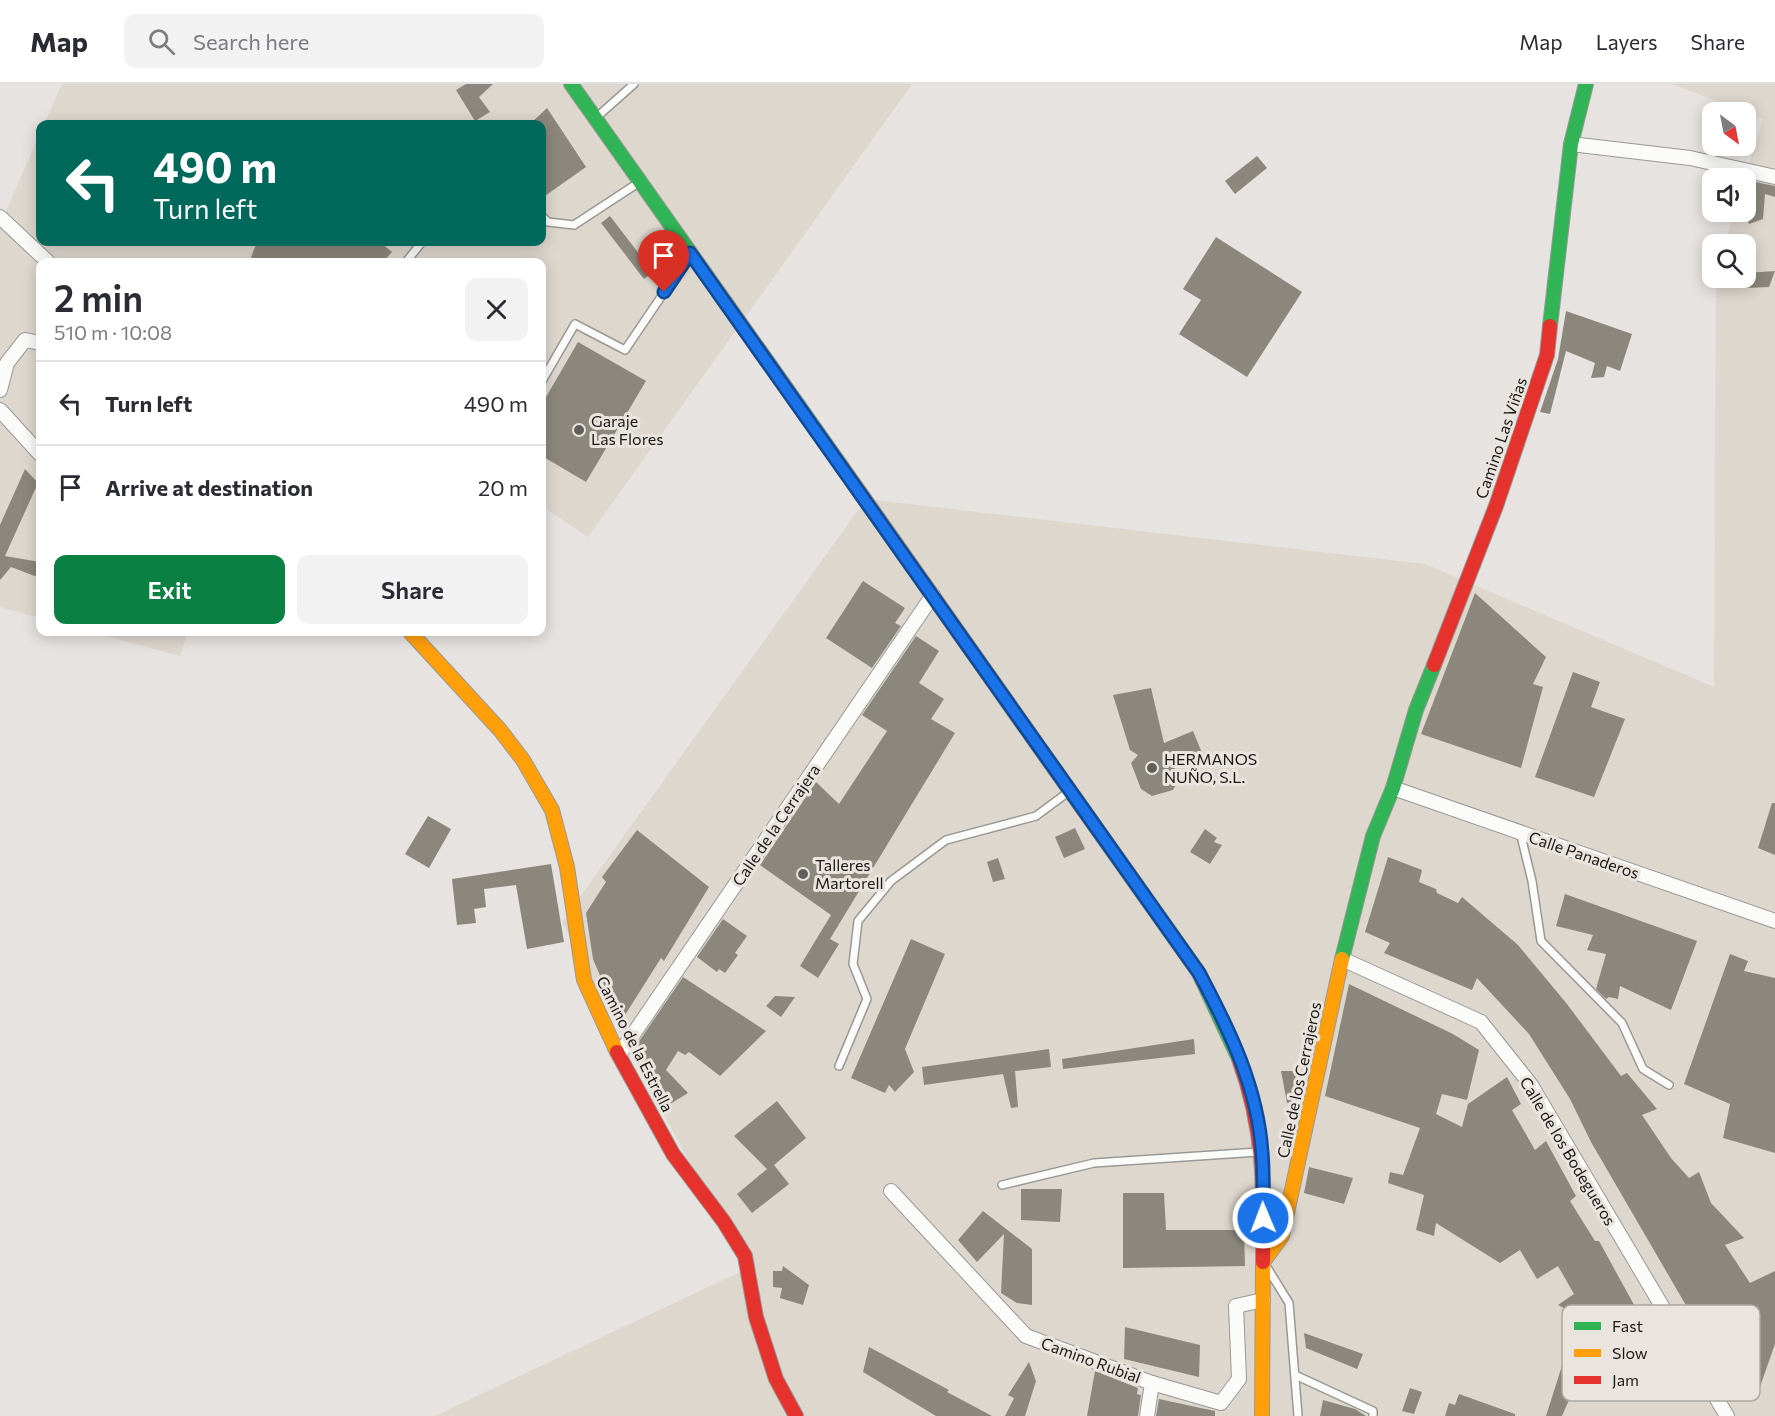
<!DOCTYPE html>
<html lang="en">
<head>
<meta charset="utf-8">
<style>
  :root { --surface:#fff; --page:#f2f2f3; --text:#2b2b33; --muted:#7c7c81; --line:#e1e1e2; --accent:#0b8043 }
  body { margin:0; font-family:Commissioner,sans-serif; background:var(--page); color:var(--text); height:100vh; display:flex; flex-direction:column; font-size:22px; white-space:nowrap }
  * { box-sizing:border-box; margin:0 }
  p { font-size:20px; color:var(--muted) }
  .icon { flex:none; width:33px; height:33px; fill:none; stroke:currentColor; stroke-width:2; stroke-linecap:round; stroke-linejoin:round }
  .map { position:relative; flex:1; overflow:hidden }
  .panel { position:absolute; left:36px; top:174px; width:510px; height:378px; display:flex; flex-direction:column; background:var(--surface); border-radius:12px; box-shadow:0 3px 15px #0003 }
  .panel>* { flex:none }
  .guide { position:absolute; left:36px; top:36px; width:510px; height:126px; border-radius:12px; box-shadow:0 3px 15px #0003; background:#00695c; color:#fff; overflow:hidden }
  .needle { width:39px; rotate:148deg }
  .tools { position:absolute; left:1702px; top:18px; display:grid; gap:12px }
  .tools a { display:grid; place-items:center; width:54px; height:54px; border-radius:12px; background:var(--surface); box-shadow:0 3px 15px #0003; font-size:30px }
  .pin { position:absolute; display:grid; place-items:center; width:51px; height:51px; color:#fff; margin:-62px -26px; border-radius:50% 50% 50% 0; rotate:-45deg; box-shadow:0 0 6px #0007 }
  .pin .icon { rotate:45deg }
  .me { position:absolute; width:66px; margin:-33px; rotate:359deg; stroke-linejoin:round; filter:drop-shadow(0 0 4px #0008) }
  .turn { display:flex; align-items:center; gap:21px; height:126px; padding:0 18px; font-size:27px }
  .turn .icon { width:78px; height:78px; stroke-width:2.5 }
  .turn b { display:block; font-size:42px; line-height:51px }
  .round { display:grid; place-items:center; flex:none; width:63px; height:63px; border-radius:12px; background:var(--page) }
  .headline { display:flex; align-items:center; justify-content:space-between; height:102px; padding:0 18px }
  h1 { font-size:36px; font-weight:600; line-height:45px }
  .cta { display:flex; gap:12px; margin-top:auto; padding:12px 18px }
  .cta a { flex:1; height:69px; border-radius:12px; background:var(--accent); color:#fff; font-size:24px; font-weight:600; line-height:69px; text-align:center }
  .cta a+a { background:var(--page); color:var(--text) }
  ul { padding:0; list-style:none }
  li { display:flex; align-items:center; gap:18px; height:84px; padding:0 18px; border-top:2px solid var(--line) }
  li div { flex:1 }
  li b { display:block; font-size:22px }
  li em { font-style:normal }
  header { display:flex; align-items:center; gap:36px; box-sizing:border-box; height:84px; padding:0 30px; background:var(--surface); border-bottom:2px solid var(--line) }
  header strong { font-size:28px }
  nav { display:flex; gap:33px; margin-inline-start:auto; font-size:21px }
  .search { width:420px; height:54px; background:var(--page); display:flex; align-items:center; gap:15px; box-sizing:border-box; padding:0 21px; border-radius:12px; color:var(--muted); font-size:22px }
  .map>svg:first-child { display:block }
</style>
</head>
<body>
<header>
<strong>Map</strong>
<div class="search"><svg class="icon" aria-label="search" viewBox="0 0 24 24"><circle cx="10" cy="10" r="6"/><path d="M15 15l6 6"/></svg>Search here</div>
<nav><a>Map</a><a>Layers</a><a>Share</a></nav>
</header>
<div class="map">
<svg width="1775" height="1332" viewBox="0 0 1775 1332">
  <rect width="100%" height="100%" fill="#e6e3e0"/>
  <g fill="#ded7ce">
    <polygon points="62,0 912,0 588,453 542,422 542,178 40,178 40,534 0,523 0,141 40,49 40,158 542,158 542,40 44,40"/>
    <polygon points="1672,0 1775,0 1775,1332 435,1332 746,1185 562,838 866,415 1425,480 1714,603 1716,194 1746,194 1746,160 1724,160 1735,128 1746,128 1745,94 1763,35"/>
    <polygon points="91,548 188,548 180,572"/>
  </g>
  <g fill="#8c877c">
    <polygon points="466,0 493,0 479,13 490,28 475,37 456,6"/>
    <polygon points="547,24 586,83 542,114 542,40 530,40"/>
    <polygon points="1257,72 1267,84 1235,110 1225,97"/>
    <polygon points="1746,96 1775,102 1775,113 1765,110 1763,135 1749,140 1746,132"/>
    <polygon points="610,132 653,188 644,195 601,139"/>
    <polygon points="1216,153 1302,208 1247,293 1179,250 1201,216 1183,205"/>
    <polygon points="257,158 380,158 392,168 383,178 258,178 251,173"/>
    <polygon points="1775,187 1769,203 1746,204 1746,189"/>
    <polygon points="1566,227 1632,250 1620,287 1607,282 1604,293 1591,294 1595,279 1566,267 1550,330 1540,328 1558,275"/>
    <polygon points="578,258 646,297 586,398 542,372 542,320"/>
    <polygon points="25,385 38,399 5,472 40,478 40,494 11,483 0,496 0,441"/>
    <polygon points="863,497 905,524 895,539 901,542 872,584 826,554"/>
    <polygon points="1475,509 1546,573 1533,600 1543,603 1521,684 1421,650"/>
    <polygon points="916,552 939,567 919,599 944,615 931,635 955,649 830,855 839,860 818,894 800,882 831,831 760,781 816,698 839,720 887,647 862,631"/>
    <polygon points="1573,588 1600,598 1591,623 1625,635 1594,713 1535,693"/>
    <polygon points="1151,604 1164,659 1193,647 1202,669 1174,681 1178,697 1173,706 1152,712 1141,705 1131,679 1138,671 1130,666 1113,611"/>
    <polygon points="1772,719 1775,719 1775,771 1758,764"/>
    <polygon points="428,732 451,745 429,784 405,770"/>
    <polygon points="1075,744 1085,765 1064,774 1055,753"/>
    <polygon points="1205,745 1217,754 1214,758 1222,761 1210,780 1190,768"/>
    <polygon points="637,746 709,803 664,877 661,874 620,939 593,875 586,829 606,798 602,793"/>
    <polygon points="1388,773 1422,786 1419,798 1436,805 1437,809 1458,819 1462,813 1518,861 1567,920 1621,992 1627,989 1657,1025 1642,1031 1671,1074 1689,1094 1699,1088 1711,1119 1744,1154 1725,1161 1750,1199 1775,1187 1775,1260 1756,1314 1741,1316 1591,1058 1570,1015 1529,950 1477,894 1472,906 1384,869 1390,859 1365,848"/>
    <polygon points="998,774 1005,795 993,798 987,778"/>
    <polygon points="551,780 564,858 527,865 516,801 484,805 486,823 474,825 476,839 457,841 452,795"/>
    <polygon points="1565,810 1697,857 1671,926 1620,902 1618,915 1609,913 1606,915 1596,905 1606,870 1587,866 1593,851 1556,842"/>
    <polygon points="723,835 747,852 735,869 738,871 725,889 719,885 717,888 697,873"/>
    <polygon points="911,855 945,870 905,965 914,988 895,1008 889,1001 885,1009 851,994"/>
    <polygon points="1730,870 1748,877 1744,887 1775,894 1775,1069 1723,1054 1730,1020 1684,1000"/>
    <polygon points="683,893 766,947 720,992 689,968 685,971 678,967 666,986 688,1009 662,1025 631,969"/>
    <polygon points="1349,900 1453,950 1479,966 1467,1016 1442,1010 1436,1030 1462,1043 1468,1020 1507,993 1521,1020 1512,1026 1535,1066 1546,1057 1576,1112 1570,1117 1595,1157 1599,1157 1655,1259 1631,1274 1626,1265 1590,1283 1576,1300 1562,1332 1546,1332 1572,1250 1579,1244 1569,1227 1558,1221 1574,1210 1558,1182 1537,1195 1520,1166 1500,1179 1436,1139 1434,1152 1416,1146 1424,1111 1388,1099 1390,1088 1403,1091 1420,1044 1325,1012"/>
    <polygon points="775,912 795,913 781,933 766,922"/>
    <polygon points="1194,955 1195,970 1063,985 1062,975"/>
    <polygon points="1049,965 1051,983 1015,987 1018,1023 1011,1024 1003,990 924,1001 922,983"/>
    <polygon points="1281,987 1306,987 1297,1017 1287,1019"/>
    <polygon points="777,1017 806,1054 774,1081 789,1100 752,1129 737,1110 767,1085 734,1052"/>
    <polygon points="1309,1083 1353,1094 1344,1120 1304,1109"/>
    <polygon points="1021,1105 1062,1105 1060,1138 1021,1136"/>
    <polygon points="1123,1109 1164,1109 1166,1146 1244,1146 1245,1182 1123,1184"/>
    <polygon points="983,1127 1032,1165 1032,1221 1017,1219 1001,1209 1004,1150 977,1178 958,1156"/>
    <polygon points="783,1182 809,1201 803,1221 780,1214 782,1204 773,1203 773,1187 782,1187"/>
    <polygon points="1125,1243 1200,1261 1199,1293 1124,1275"/>
    <polygon points="1304,1249 1363,1270 1357,1285 1306,1264"/>
    <polygon points="869,1263 949,1306 947,1308 992,1332 936,1332 863,1288"/>
    <polygon points="1029,1278 1036,1297 1025,1332 1005,1332 1014,1314 1008,1311"/>
    <polygon points="1095,1287 1138,1304 1137,1310 1141,1311 1138,1332 1087,1332"/>
    <polygon points="1410,1304 1422,1308 1414,1330 1402,1327"/>
    <polygon points="1459,1310 1515,1330 1515,1332 1445,1332 1449,1319 1455,1321"/>
    <polygon points="1159,1315 1215,1327 1215,1332 1156,1332"/>
    <polygon points="1323,1316 1355,1325 1366,1332 1320,1332"/>
  </g>
  <g fill="none" stroke-linecap="round" stroke-linejoin="round">
    <defs>
      <g id="lane">
        <polyline points="598,32 634,0"/>
        <polyline points="542,132 548,138 574,141 635,101"/>
        <polyline points="406,178 422,158"/>
        <polyline points="542,297 575,240 625,266 688,173"/>
        <polyline points="1520,748 1532,797 1541,857 1622,939 1643,985 1669,1001"/>
        <polyline points="839,982 867,915 853,880 858,837 891,797 946,756 1036,732 1067,709"/>
        <polyline points="1002,1101 1094,1079 1258,1068"/>
        <polyline points="1268,1185 1289,1219 1298,1332"/>
        <polyline points="1295,1291 1373,1327 1373,1332"/>
      </g>
      <g id="street">
        <polyline points="1571,60 1690,74 1775,93"/>
        <polyline points="0,133 48,178"/>
        <polyline points="0,306 7,279 25,256 40,259"/>
        <polyline points="0,326 40,370"/>
        <polyline points="1393,704 1775,837"/>
        <polyline points="1342,875 1481,938 1531,1001 1727,1332"/>
        <polyline points="619,971 933,511"/>
        <polyline points="891,1107 1026,1252 1152,1299 1221,1319 1239,1295 1236,1222 1263,1216"/>
        <polyline points="1147,1332 1152,1299"/>
      </g>
      <g id="fast">
        <polyline points="571,0 842,383"/>
        <polyline points="1550,242 1571,60 1586,0"/>
        <polyline points="1037,660 1199,889 1239,975"/>
        <polyline points="1342,875 1373,752 1393,704 1416,626 1434,581"/>
      </g>
      <g id="slow">
        <polyline points="842,383 1037,660"/>
        <polyline points="410,548 500,646 523,676 552,726 567,783 584,896 617,968"/>
        <polyline points="1262,1332 1263,1178 1282,1152 1342,875"/>
      </g>
      <g id="jam">
        <polyline points="1434,581 1496,422 1547,271 1550,242"/>
        <polyline points="617,968 673,1070 724,1138 745,1172 756,1233 776,1295 796,1332"/>
        <path d="M1239 975C1265 1047 1264 1103 1263 1178"/>
      </g>
    </defs>
    <use href="#lane" stroke="#9a9895" stroke-width="10"/>
    <use href="#street" stroke="#9a9895" stroke-width="16"/>
    <use href="#fast" stroke="#9a9895" stroke-width="16"/>
    <use href="#slow" stroke="#9a9895" stroke-width="16"/>
    <use href="#jam" stroke="#9a9895" stroke-width="16"/>
    <use href="#lane" stroke="#fbfbfa" stroke-width="7"/>
    <use href="#street" stroke="#fbfbfa" stroke-width="14"/>
    <use href="#fast" stroke="#30b455" stroke-width="14"/>
    <use href="#slow" stroke="#ff9f0a" stroke-width="14"/>
    <use href="#jam" stroke="#e5322d" stroke-width="14"/>
  </g>
  <g fill="none" stroke-linecap="round" stroke-linejoin="round">
    <defs>
      <path id="route" d="M664 208 690 169 1199 889C1229 945 1258 1004 1262 1069 1264 1091 1263 1112 1263 1134"/>
    </defs>
    <use href="#route" stroke="#114b97" stroke-width="15"/>
    <use href="#route" stroke="#1a73e8" stroke-width="10"/>
  </g>
  <g fill="#615f5c" stroke="#e9e4dd" stroke-width="2">
    <circle cx="579" cy="346" r="6"/>
    <circle cx="1152" cy="684" r="6"/>
    <circle cx="803" cy="790" r="6"/>
  </g>
  <g text-anchor="middle" stroke-width="6" stroke-linejoin="round" paint-order="stroke">
    <g font-size="16" fill="#1a1815" stroke="#e9e4dd" text-anchor="start">
      <text x="591" y="343">Garaje<tspan x="591" dy="18">Las Flores</tspan></text>
      <text x="1164" y="681">HERMANOS<tspan x="1164" dy="18">NUÑO, S.L.</tspan></text>
      <text x="815" y="787">Talleres<tspan x="815" dy="18">Martorell</tspan></text>
    </g>
    <g font-size="16" fill="#1a1815" stroke="#e9e4dd">
      <text transform="translate(1501 354) rotate(-71)" y="6">Camino Las Viñas</text>
      <text transform="translate(776 741) rotate(-56)" y="6">Calle de la Cerrajera</text>
      <text transform="translate(1584 771) rotate(19)" y="6">Calle Panaderos</text>
      <text transform="translate(635 960) rotate(63)" y="6">Camino de la Estrella</text>
      <text transform="translate(1299 996) rotate(-78)" y="6">Calle de los Cerrajeros</text>
      <text transform="translate(1568 1067) rotate(59)" y="6">Calle de los Bodegueros</text>
      <text transform="translate(1091 1276) rotate(20)" y="6">Camino Rubial</text>
    </g>
  </g>
  <rect x="1562" y="1221" width="198" height="96" rx="9" fill="#e9e4dd" stroke="#aba7a1" stroke-width="1.5"/>
  <rect x="1574" y="1238" width="27" height="8" fill="#30b455"/>
  <rect x="1574" y="1265" width="27" height="8" fill="#ff9f0a"/>
  <rect x="1574" y="1292" width="27" height="8" fill="#e5322d"/>
  <g font-size="16" fill="#1a1815">
    <text x="1612" y="1248">Fast</text>
    <text x="1612" y="1275">Slow</text>
    <text x="1612" y="1302">Jam</text>
  </g>
</svg>
<div class="tools">
<a><svg class="needle" viewBox="-14 -14 28 28"><path d="M0-13l5 13h-10z" fill="#e53935"/><path d="M0 13l5-13h-10z" fill="#7c7c81"/></svg></a>
<a><svg class="icon" aria-label="sound" viewBox="0 0 24 24"><path d="M4 9h4l5-4v14l-5-4H4zM17 9q2 3 0 6"/></svg></a>
<a><svg class="icon" aria-label="search" viewBox="0 0 24 24"><circle cx="10" cy="10" r="6"/><path d="M15 15l6 6"/></svg></a>
</div>
<div class="pin" style="left:664px;top:208px;background:#d93025"><svg class="icon" aria-label="arrive" viewBox="0 0 24 24"><path d="M6 21V4h12l-3 4 3 4H6"/></svg></div>
<svg class="me" style="left:1263px;top:1134px" viewBox="-20 -20 40 40"><circle r="17" fill="#1a73e8" stroke="#fff" stroke-width="3"/><path d="M0-11L8 9 0 5-8 9z" fill="#fff"/></svg>
<div class="guide">
<div class="turn"><svg class="icon" aria-label="left" viewBox="0 0 24 24"><path d="M17 20v-9H6M10 6l-5 5 5 5"/></svg><div><b>490 m</b>Turn left</div></div>
</div>
<section class="panel">
<div class="headline"><div><h1>2 min</h1><p>510 m · 10:08</p></div><a class="round"><svg class="icon" aria-label="close" viewBox="0 0 24 24"><path d="M6 6l12 12M18 6L6 18"/></svg></a></div>
<ul>
<li><svg class="icon" aria-label="left" viewBox="0 0 24 24"><path d="M17 20v-9H6M10 6l-5 5 5 5"/></svg><div><b>Turn left</b></div><em>490 m</em></li>
<li><svg class="icon" aria-label="arrive" viewBox="0 0 24 24"><path d="M6 21V4h12l-3 4 3 4H6"/></svg><div><b>Arrive at destination</b></div><em>20 m</em></li>
</ul>
<div class="cta"><a>Exit</a><a>Share</a></div>
</section>
</div>
</body>
</html>
